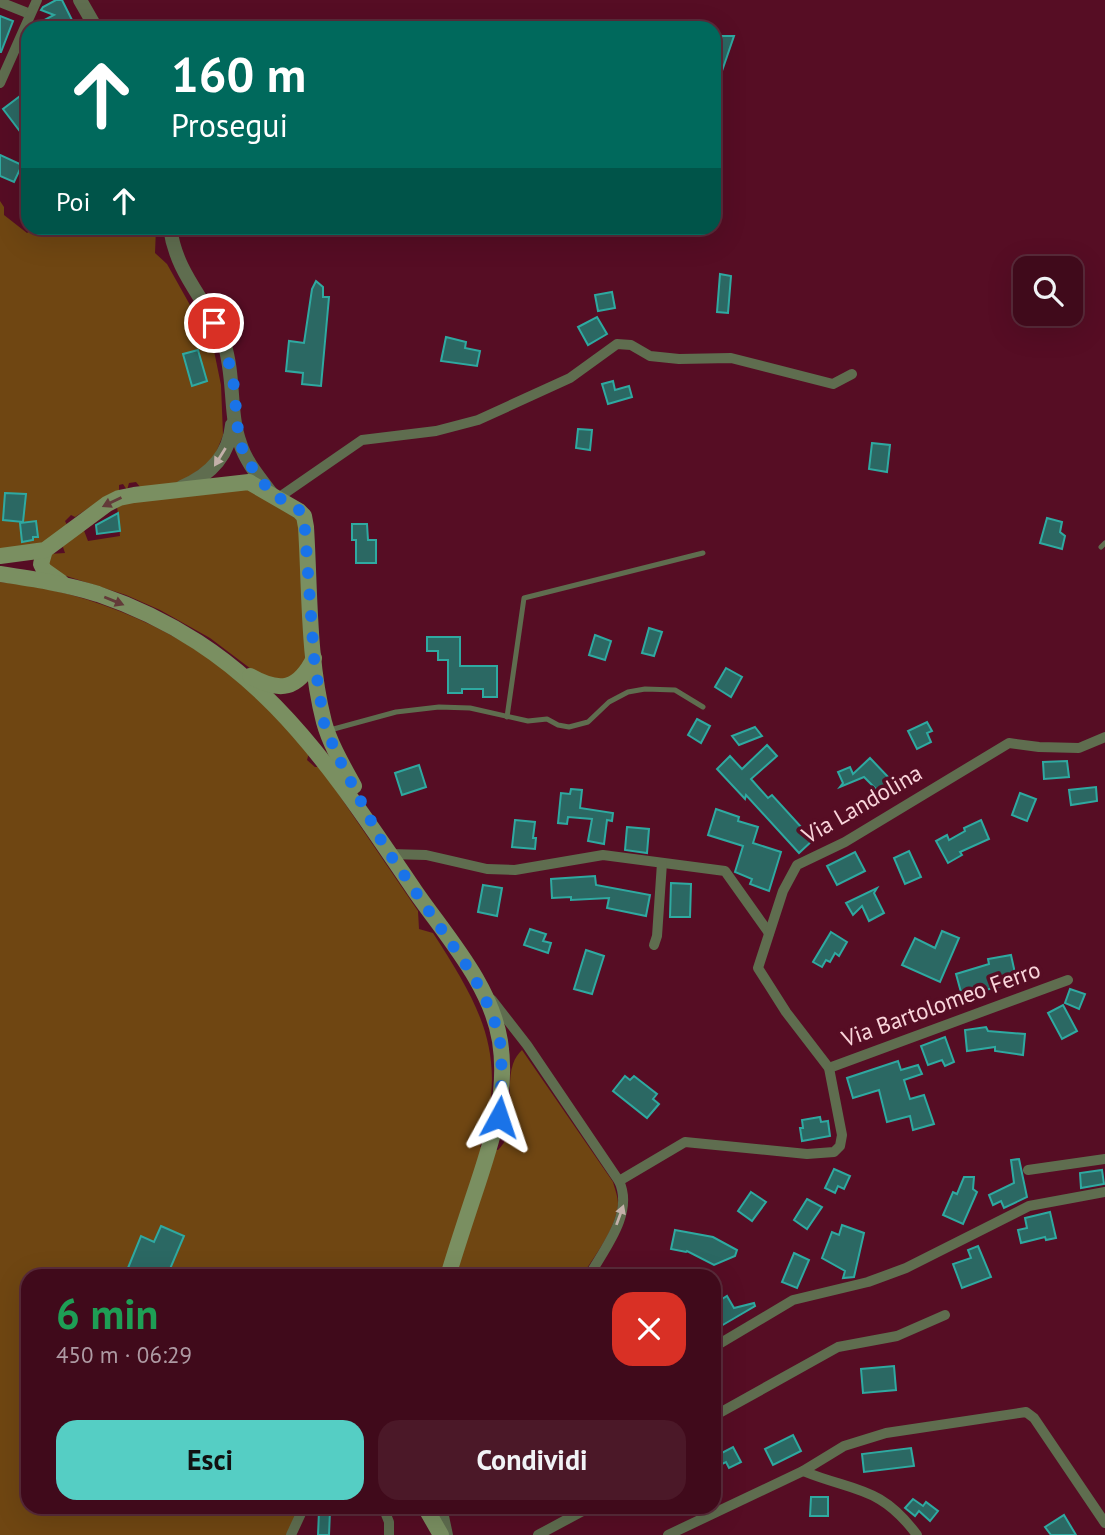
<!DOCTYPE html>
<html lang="it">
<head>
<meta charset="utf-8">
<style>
  :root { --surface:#400a1b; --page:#4b1828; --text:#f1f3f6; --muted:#ae9aa3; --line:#592b3a; --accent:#55cec4 }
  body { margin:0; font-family:"PT Sans",sans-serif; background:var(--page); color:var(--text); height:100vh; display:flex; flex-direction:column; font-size:26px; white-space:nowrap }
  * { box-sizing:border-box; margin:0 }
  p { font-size:23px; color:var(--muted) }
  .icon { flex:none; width:38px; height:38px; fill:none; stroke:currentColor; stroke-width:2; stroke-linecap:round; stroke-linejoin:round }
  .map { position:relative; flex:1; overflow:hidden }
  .sheet { position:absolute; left:21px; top:1269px; width:700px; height:245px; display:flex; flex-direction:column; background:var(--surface); border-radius:21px; box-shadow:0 7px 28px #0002,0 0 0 2px var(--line) }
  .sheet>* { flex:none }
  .guide { position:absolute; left:21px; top:21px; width:700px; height:214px; border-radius:21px; box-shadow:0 7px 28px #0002,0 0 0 2px var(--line); background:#00695c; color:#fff; overflow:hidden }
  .fabs { position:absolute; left:1013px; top:256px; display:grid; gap:14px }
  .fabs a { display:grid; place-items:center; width:70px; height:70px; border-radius:14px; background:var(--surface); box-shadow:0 7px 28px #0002,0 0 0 2px var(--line); font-size:35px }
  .pin { position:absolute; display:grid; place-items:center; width:60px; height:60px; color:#fff; margin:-30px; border:4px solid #fff; border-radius:50%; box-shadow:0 2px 7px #0007 }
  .me { position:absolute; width:77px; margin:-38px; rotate:5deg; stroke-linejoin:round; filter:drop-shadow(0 0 5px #0008) }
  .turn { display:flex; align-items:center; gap:24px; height:147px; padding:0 35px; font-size:32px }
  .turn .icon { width:91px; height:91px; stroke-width:2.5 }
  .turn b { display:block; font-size:49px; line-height:60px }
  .then { display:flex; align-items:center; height:66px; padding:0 35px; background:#0003; gap:14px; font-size:26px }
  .round { display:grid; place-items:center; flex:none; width:74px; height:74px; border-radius:21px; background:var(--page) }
  .overview { display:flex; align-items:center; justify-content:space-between; height:119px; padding:0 35px }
  h1 { font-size:42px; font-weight:700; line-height:52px; color:#1e9e55 }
  .cta { display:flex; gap:14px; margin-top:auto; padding:14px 35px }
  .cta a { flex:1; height:80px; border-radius:21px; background:var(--accent); color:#111; font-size:28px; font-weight:700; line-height:80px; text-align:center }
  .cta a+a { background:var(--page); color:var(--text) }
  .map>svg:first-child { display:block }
</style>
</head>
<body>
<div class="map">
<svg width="1105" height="1535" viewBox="0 0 1105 1535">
  <rect width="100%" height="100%" fill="#560d24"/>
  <g fill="#6f4612">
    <polygon points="0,201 4,207 4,215 27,233 34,228 156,228 155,253 167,264 213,346 221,385 223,435 213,460 181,482 141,488 136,482 129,483 127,490 123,484 119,485 119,492 102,499 75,517 71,515 65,521 67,525 45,544 0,550"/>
    <polygon points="246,487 297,519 299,526 307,655 303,669 283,681 263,678 210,638 160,610 126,595 60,574 49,566 49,554 65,553 62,544 83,528 88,541 120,536 117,506 127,503"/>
    <path d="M0 582C94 591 189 633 258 698 276 715 292 735 309 753L307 760 315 767H320L418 911 419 929 433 933C482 1009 509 1056 480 1147L498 1150C520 1130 504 1090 513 1064 515 1058 518 1054 522 1050L613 1182C615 1189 618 1197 618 1204 616 1229 595 1255 582 1276H28V1507H302L286 1535H0Z"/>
  </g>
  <g fill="#2b6863" stroke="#2fa9a1" stroke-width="2">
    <polygon points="56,0 62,0 76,28 33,28 35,25 54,15 41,10 43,7"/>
    <polygon points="0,16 13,21 1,52 0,52"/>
    <polygon points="722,36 734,36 722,71 714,68 714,60"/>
    <polygon points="28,90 28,129 22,134 3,109"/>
    <polygon points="0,155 22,165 14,182 0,176"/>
    <polygon points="720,274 731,276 728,313 717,312"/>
    <polygon points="316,281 323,287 323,297 329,297 321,386 302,384 303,373 286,371 289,341 304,343 312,289"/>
    <polygon points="612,292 615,308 598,311 595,295"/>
    <polygon points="597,317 607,334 588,345 578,327"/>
    <polygon points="446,337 466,342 465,348 480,351 477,366 441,361"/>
    <polygon points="198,350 207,381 192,386 183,354"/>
    <polygon points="613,381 615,390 629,386 632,397 608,404 602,384"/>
    <polygon points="578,429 592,430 590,450 576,448"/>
    <polygon points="872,443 890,445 887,472 869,469"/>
    <polygon points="5,493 26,494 23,522 3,520"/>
    <polygon points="118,513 120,531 97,534 96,525"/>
    <polygon points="1047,518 1062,522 1060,532 1065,536 1062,549 1040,543"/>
    <polygon points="36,521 38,537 33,537 33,540 22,542 20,523"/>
    <polygon points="352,524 367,524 368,540 376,540 376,563 356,563 356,540 352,540"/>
    <polygon points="649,628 662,632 654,656 642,653"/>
    <polygon points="595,635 611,641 605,660 589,655"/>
    <polygon points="427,637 460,637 460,666 497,666 497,697 483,697 483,689 462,689 462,693 448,693 448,660 438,660 438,651 427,651"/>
    <polygon points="726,668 742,677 731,697 715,687"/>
    <polygon points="697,719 710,726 701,743 688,735"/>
    <polygon points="927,722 932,731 927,733 931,742 917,749 908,731"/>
    <polygon points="755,727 762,736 739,745 732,736"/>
    <polygon points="767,745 777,756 751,779 768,798 772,795 813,840 799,853 746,795 745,799 717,769 730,756 742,769"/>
    <polygon points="870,758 891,780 879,792 864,777 840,787 843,783 838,772 850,767 853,774"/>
    <polygon points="1067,761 1069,777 1044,779 1043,762"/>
    <polygon points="419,765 426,787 402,795 395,773"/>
    <polygon points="1096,787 1097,801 1071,805 1069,790"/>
    <polygon points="571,789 582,790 580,808 613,813 612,821 607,820 604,844 588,841 592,819 568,817 567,824 558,823 561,793 570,794"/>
    <polygon points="1020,793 1036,799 1027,821 1012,815"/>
    <polygon points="716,809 739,817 738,821 758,827 753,843 781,852 769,891 750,884 752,879 735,872 743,846 708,835"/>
    <polygon points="515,820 535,822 533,838 536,838 535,849 512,847"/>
    <polygon points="981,820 989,839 960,852 962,855 948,863 936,841 947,835 949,840 965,831 964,828"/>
    <polygon points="627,827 649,829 647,853 625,850"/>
    <polygon points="909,851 921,877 905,884 894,858"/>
    <polygon points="855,852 865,871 837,885 827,866"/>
    <polygon points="595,876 596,885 650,895 646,916 607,908 609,898 571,900 571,897 552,898 551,879"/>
    <polygon points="671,883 691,884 690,917 670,917"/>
    <polygon points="483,885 502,888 497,916 478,912"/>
    <polygon points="877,888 874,893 884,913 869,921 862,906 853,915 846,903"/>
    <polygon points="530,929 546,934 543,941 551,943 548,953 524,945"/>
    <polygon points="942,931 959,938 940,982 902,965 915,938 935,948"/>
    <polygon points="831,932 847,942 839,956 835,953 830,962 826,960 822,967 813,962"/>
    <polygon points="586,950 604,956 592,994 574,989"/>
    <polygon points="1011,955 1017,982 962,996 956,974 989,964 988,959"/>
    <polygon points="1070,989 1085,994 1079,1009 1065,1003"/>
    <polygon points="1063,1005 1077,1031 1062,1039 1048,1013"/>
    <polygon points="986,1027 988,1031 1025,1034 1023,1055 995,1051 995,1047 967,1051 965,1030"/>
    <polygon points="945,1037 954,1062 945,1066 942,1060 928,1065 921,1046"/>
    <polygon points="898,1061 901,1070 918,1065 922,1074 904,1080 910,1099 924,1095 934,1124 913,1130 910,1116 887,1122 879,1090 853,1098 847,1078"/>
    <polygon points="625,1076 630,1080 634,1076 657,1094 653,1099 659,1104 647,1118 613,1091"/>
    <polygon points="820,1117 821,1122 828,1121 830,1136 802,1141 800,1128 803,1128 802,1120"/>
    <polygon points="1019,1159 1027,1197 1004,1208 1001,1201 993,1205 989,1195 1014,1183 1011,1160"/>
    <polygon points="834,1169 850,1176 844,1189 838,1186 835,1193 825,1188"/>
    <polygon points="1102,1170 1104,1184 1081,1188 1080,1173"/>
    <polygon points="964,1177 974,1177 973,1189 977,1192 963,1224 943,1215 953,1192 957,1194"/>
    <polygon points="751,1192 766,1202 752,1221 738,1211"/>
    <polygon points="807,1199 822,1207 807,1229 794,1220"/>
    <polygon points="1050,1212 1056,1238 1046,1240 1045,1237 1021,1243 1018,1230 1027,1228 1025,1218"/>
    <polygon points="842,1225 864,1233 854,1277 843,1278 845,1271 822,1258 832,1232 839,1235"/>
    <polygon points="161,1226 184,1236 167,1276 129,1276 131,1269 128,1268 141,1236 154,1242"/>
    <polygon points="675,1230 713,1237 737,1250 735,1256 714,1265 687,1251 686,1252 671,1249"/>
    <polygon points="978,1246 991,1277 962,1288 953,1264 971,1258 968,1250"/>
    <polygon points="794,1253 809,1260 797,1288 782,1282"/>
    <polygon points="727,1296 734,1308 754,1303 755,1306 721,1326 714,1314 714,1304"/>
    <polygon points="894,1366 896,1390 863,1393 861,1369"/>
    <polygon points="793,1435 801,1451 773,1465 765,1449"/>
    <polygon points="733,1447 741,1462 729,1468 726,1462 718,1466 714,1457"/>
    <polygon points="911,1448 914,1466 864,1472 862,1454"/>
    <polygon points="811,1497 828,1497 828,1516 810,1516"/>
    <polygon points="913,1499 923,1506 926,1502 938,1511 930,1521 919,1511 915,1516 905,1508"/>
    <polygon points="319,1511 330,1511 329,1535 318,1535"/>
    <polygon points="1064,1515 1076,1535 1051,1535 1045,1527"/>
  </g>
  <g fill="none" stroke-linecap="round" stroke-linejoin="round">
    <g stroke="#5f6d4f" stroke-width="5">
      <polyline points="1101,547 1105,543"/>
      <polyline points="507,717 524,598 703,553"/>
      <polyline points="330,730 396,712 439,707 470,708 528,721 547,719 558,725 569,727 588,722 609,702 628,692 645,689 675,690 703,707"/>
    </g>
    <g stroke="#5f6d4f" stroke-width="10">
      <polyline points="0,2 30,14"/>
      <polyline points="0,83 37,0"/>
      <polyline points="278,498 362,440 436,431 478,420 570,378 617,344 631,345 650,356 679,359 731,358 833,384 852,374"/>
      <polyline points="390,854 426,855 487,869 515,870 603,855 725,871 769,933"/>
      <polyline points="654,945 657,936 662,863"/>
      <path d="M492 1000 527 1045 619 1181C634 1213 605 1248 589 1276"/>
      <polyline points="829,1068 1068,980"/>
      <polyline points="1028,1170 1105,1159"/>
      <polyline points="619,1181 685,1142 807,1154 834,1152 840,1146 842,1135 829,1068 786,1012 758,968 783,891 797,865 845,842 1009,743 1039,747 1079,748 1105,737"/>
      <polyline points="714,1347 793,1300 868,1282 906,1268 1029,1206 1105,1192"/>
      <polyline points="714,1416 838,1347 897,1336 945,1315"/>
      <path d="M803 1471C854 1492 880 1485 917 1535"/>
      <polyline points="383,1507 389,1522 389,1535"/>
      <polyline points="442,1507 448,1535"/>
      <polyline points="291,1535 304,1507"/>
      <polyline points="538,1535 590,1507"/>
      <polyline points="668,1535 803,1471 844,1446 886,1433 1026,1412 1034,1418 1105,1523"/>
    </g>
    <g stroke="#5f6d4f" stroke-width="14">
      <polyline points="80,0 96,28"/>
      <path d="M170 228C177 277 208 300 224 343 235 376 229 414 240 443 246 462 259 477 271 493"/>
      <path d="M182 487C210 475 229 456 232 425"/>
    </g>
    <g stroke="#7a8f61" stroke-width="16">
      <polyline points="45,550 41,564 44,570 61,582"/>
      <path d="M0 556 45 550 107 504 119 498 134 495 249 482 299 511 304 516 306 527C310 591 308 660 324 722 330 744 343 766 354 786"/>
      <path d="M0 574C33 579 66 584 98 594 256 648 326 760 415 891 446 936 491 985 500 1041 508 1093 493 1137 477 1186 467 1216 457 1246 448 1276"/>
      <path d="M250 676C280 693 298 690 314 658"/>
      <polyline points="425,1507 441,1535"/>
    </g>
  </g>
  <defs><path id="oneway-solid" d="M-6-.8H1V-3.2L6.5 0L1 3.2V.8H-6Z" transform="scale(1.75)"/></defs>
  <g fill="#c3b0a9">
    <use href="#oneway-solid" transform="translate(220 457) rotate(122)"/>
    <use href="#oneway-solid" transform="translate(620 1215) rotate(-70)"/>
  </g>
  <g fill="#633a39">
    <use href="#oneway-solid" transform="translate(112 502) rotate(154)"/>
    <use href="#oneway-solid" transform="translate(114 601) rotate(22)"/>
  </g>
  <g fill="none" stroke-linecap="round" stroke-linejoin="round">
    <polyline stroke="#1a73e8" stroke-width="12" stroke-dasharray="0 21.6" points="214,323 223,341 233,378 239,441 248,462 271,493 299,510 304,516 314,658 324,723 337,755 384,846 473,975 492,1013 500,1040 502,1074 499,1117"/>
  </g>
  <g text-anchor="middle" stroke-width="7" stroke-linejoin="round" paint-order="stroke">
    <g font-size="23" fill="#f9d4da" stroke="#560d24">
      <text transform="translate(862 804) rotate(-30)" y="8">Via Landolina</text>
      <text transform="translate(941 1004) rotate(-20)" y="8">Via Bartolomeo Ferro</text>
    </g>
  </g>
</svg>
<div class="fabs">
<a><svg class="icon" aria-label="search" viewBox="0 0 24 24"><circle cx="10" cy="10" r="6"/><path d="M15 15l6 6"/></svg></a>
</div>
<div class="pin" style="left:214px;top:323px;background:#d93025"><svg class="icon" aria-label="arrive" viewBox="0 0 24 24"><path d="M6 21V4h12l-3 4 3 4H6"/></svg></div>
<svg class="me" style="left:499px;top:1117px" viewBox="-20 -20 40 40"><path d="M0-17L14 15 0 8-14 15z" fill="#1a73e8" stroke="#fff" stroke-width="4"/></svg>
<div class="guide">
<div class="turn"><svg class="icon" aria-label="ahead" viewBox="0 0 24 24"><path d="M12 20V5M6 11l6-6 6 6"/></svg><div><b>160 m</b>Prosegui</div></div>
<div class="then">Poi<svg class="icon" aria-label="ahead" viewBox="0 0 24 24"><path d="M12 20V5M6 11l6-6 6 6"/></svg></div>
</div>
<section class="sheet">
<div class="overview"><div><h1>6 min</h1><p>450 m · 06:29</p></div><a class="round" style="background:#d93025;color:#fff"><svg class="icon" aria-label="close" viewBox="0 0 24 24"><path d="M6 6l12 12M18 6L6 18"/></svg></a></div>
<div class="cta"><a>Esci</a><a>Condividi</a></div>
</section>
</div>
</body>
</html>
